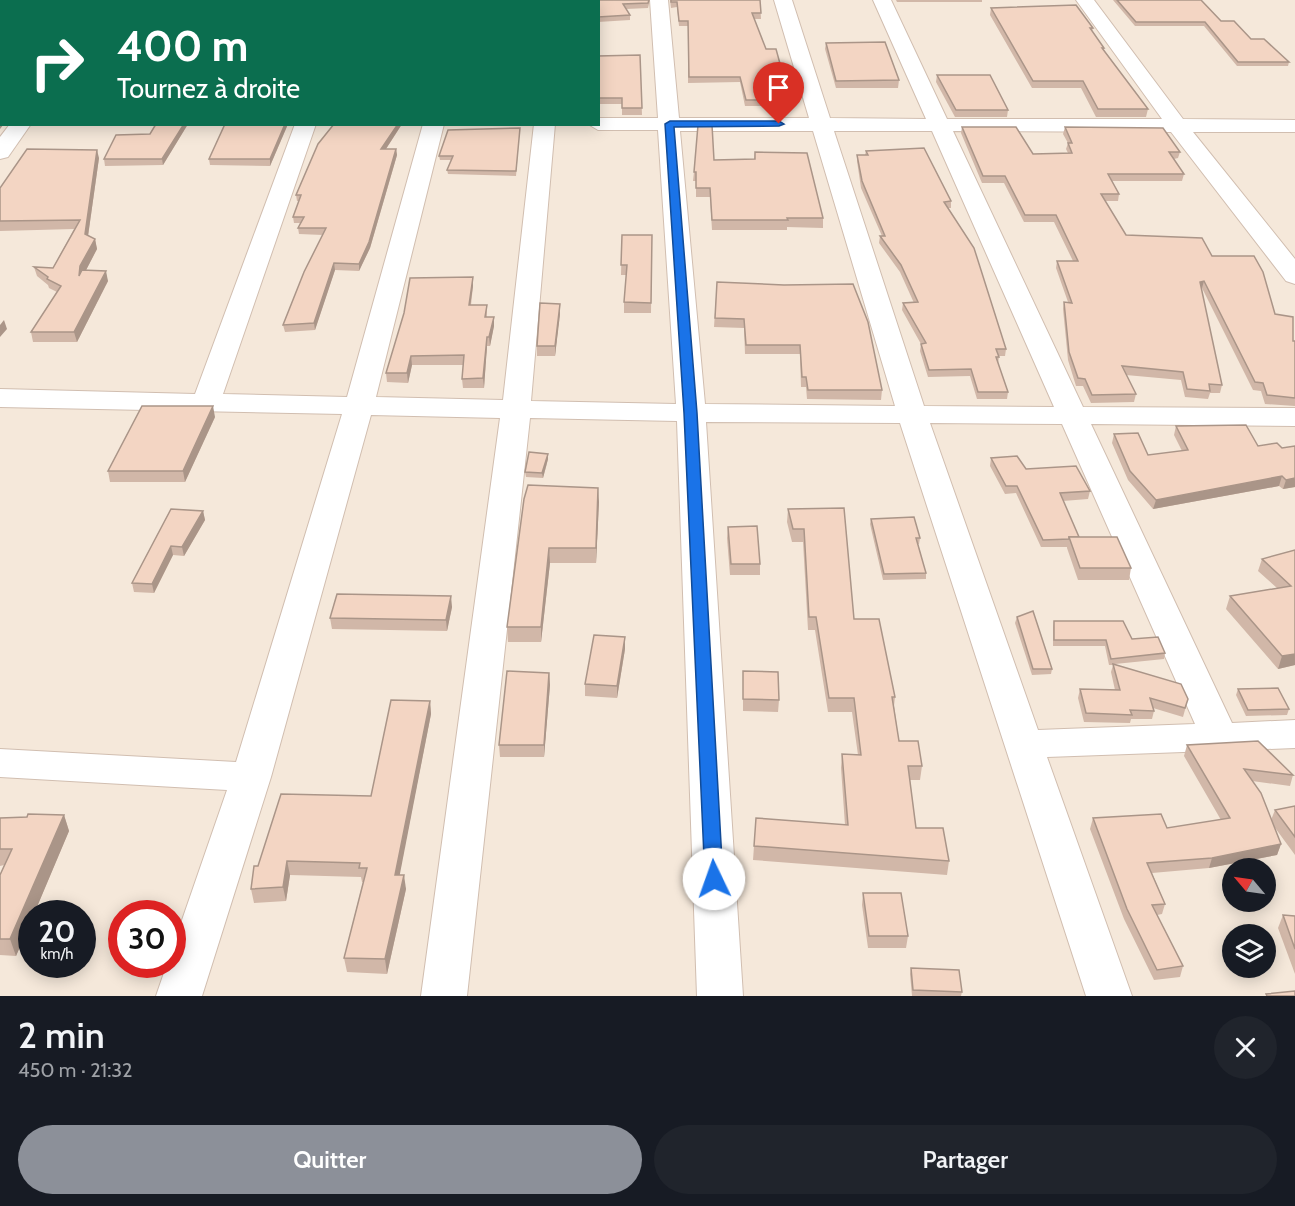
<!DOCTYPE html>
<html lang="fr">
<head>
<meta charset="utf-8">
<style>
  :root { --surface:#171b24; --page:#20242c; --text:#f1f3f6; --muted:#9ea1a6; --accent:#8c9099 }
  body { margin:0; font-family:Cabin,sans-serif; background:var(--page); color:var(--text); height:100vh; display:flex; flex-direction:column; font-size:22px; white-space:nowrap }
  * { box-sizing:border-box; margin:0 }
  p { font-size:20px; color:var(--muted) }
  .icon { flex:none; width:33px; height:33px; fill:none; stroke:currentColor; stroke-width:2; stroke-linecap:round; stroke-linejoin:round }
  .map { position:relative; height:996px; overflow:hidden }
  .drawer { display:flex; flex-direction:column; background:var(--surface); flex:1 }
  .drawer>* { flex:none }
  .banner { position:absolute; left:0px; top:0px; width:600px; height:126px; box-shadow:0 3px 15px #0003; background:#0b6e4f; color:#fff; overflow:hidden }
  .needle { width:39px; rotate:299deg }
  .tools { position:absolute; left:1222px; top:858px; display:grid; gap:12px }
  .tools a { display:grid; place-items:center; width:54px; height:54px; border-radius:50%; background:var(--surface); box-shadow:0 3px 15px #0003; font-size:30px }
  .speed { position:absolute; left:18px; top:900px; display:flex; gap:12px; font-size:30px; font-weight:700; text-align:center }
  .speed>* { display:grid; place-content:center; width:78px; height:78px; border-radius:50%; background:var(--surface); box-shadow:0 3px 15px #0003; line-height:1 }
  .speed small { font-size:15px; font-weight:400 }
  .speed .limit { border:9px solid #d22; background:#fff; color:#111 }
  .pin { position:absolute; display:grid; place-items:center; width:51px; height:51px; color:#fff; margin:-62px -26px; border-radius:50% 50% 50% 0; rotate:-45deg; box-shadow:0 0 6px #0007 }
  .pin .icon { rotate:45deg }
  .me { position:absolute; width:66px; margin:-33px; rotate:357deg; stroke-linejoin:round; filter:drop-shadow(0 0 4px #0008) }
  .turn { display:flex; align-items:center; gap:21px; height:126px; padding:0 18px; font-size:27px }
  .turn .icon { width:78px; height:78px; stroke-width:2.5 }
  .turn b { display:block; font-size:42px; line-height:51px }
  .round { display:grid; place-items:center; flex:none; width:63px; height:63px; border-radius:32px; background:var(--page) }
  .headline { display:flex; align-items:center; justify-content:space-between; height:102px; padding:0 18px }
  h1 { font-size:36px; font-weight:600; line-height:45px }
  .primary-button { display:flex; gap:12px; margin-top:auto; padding:12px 18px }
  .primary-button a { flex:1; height:69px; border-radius:36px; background:var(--accent); color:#fff; font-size:24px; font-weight:600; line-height:69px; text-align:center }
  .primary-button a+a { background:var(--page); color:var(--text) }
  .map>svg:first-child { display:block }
</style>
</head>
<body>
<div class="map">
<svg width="1295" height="996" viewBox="0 0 1295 996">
  <rect width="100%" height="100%" fill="#fdf6ec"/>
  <path fill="#f5e8da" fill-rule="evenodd" d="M0 0H1295V996H0ZM2 2H598V124H2ZM1233 868H1266V902H1233ZM32 914H82V964H32ZM122 914H172V964H122ZM1233 934H1266V968H1233Z"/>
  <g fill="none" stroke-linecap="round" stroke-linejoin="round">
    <defs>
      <g id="minor">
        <polygon points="213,0 231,0 212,2"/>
        <rect x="340" y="0" width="18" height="2"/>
        <rect x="546" y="0" width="18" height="2"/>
        <path d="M650 0H668L679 118H809L774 0H792L830 118 926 119 873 0H891L947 119H1162L1076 0H1094L1183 119 1295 120V132H1193L1295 259V284L1286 281 1171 132 953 131 1083 407 1295 408V426L1091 424 1232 723 1295 720V748L1047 757 1132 996H1086L900 423 706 422 743 996H697L677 421 530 418 467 996H421L500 418 371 415 271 777 202 996H156L167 964H172V949L227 790 0 777V749L236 762 342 414 0 407V389L195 394 295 124H316L223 394 347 397 423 124H444L376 397 503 400 534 124H555L531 401 676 404 658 130H598L588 124H598V118H658ZM680 131H813L895 406 705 404ZM834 131H932L1054 407 924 406ZM930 423 1062 424 1195 724 1038 730Z"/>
        <polygon points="10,124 31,124 8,157 0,159 0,137"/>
      </g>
    </defs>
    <use href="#minor" stroke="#d1beb0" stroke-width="2"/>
    <use href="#minor" fill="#fff" fill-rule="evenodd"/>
  </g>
  <g fill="#d1b7a8">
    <polygon points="227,0 330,0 329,2 227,2"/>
    <polygon points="650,0 648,8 626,9 630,15 630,20 598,22 598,2"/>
    <polygon points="670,0 760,0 761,19 754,19 766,49 790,100 790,106 745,106 740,82 688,83 688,26 679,26 677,7 671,8"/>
    <polygon points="896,0 982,0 982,2 897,2"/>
    <polygon points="1113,0 1201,0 1221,21 1289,62 1288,66 1237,66 1204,26 1135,26"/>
    <polygon points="991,8 1093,28 1092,31 1104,48 1104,50 1148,109 1146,117 1096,117 1081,88 1032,88 990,15"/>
    <polygon points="826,43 899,80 898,88 836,88 825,49"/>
    <polygon points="640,55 642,115 622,115 622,104 598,104 598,56"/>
    <polygon points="937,75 1008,110 1007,117 955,117 936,82"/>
    <polygon points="156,124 188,124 163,165 105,166 104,159 150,134"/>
    <polygon points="225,124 288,124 270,166 210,165 209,159"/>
    <polygon points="334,124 402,124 386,149 396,149 397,155 370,248 359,271 335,270 315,330 285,332 283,325 323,235 299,234 298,228 300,223 294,223 293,217 299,201 297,201 296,195"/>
    <polygon points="962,127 1033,154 1068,153 1066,149 1068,143 1063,134 1065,127 1180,152 1178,158 1174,159 1184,174 1182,181 1112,181 1119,194 1118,201 1105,201 1126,235 1212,256 1275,314 1293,341 1295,341 1295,406 1265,404 1261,391 1253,390 1202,288 1201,288 1222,385 1220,393 1210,393 1208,399 1185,397 1181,380 1126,375 1136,394 1134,402 1091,403 1083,386 1076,386 1068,360 1063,309 1064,302 1068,302 1056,268 1057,261 1073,261 1054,222 1024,222 1004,183 982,183 961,133"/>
    <polygon points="520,128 516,176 448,174 447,170 451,160 440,160 439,156"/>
    <polygon points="866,151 951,201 951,208 948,208 1006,349 1005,356 999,356 998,364 1008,392 1007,399 977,399 970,376 928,377 920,351 921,344 902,310 903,303 914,303 900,272 879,243 880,236 882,236 861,188 857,161 857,155 865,155"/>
    <polygon points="755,152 823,218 823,228 787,227 787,230 712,230 710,197 696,197 696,181 693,181 694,172 714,160 754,159"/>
    <polygon points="99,158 88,236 95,239 97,249 86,270 108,281 77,342 33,342 31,332 57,292 49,288 48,285 37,276 34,267 53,268 74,229 0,231 0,188"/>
    <polygon points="622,235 652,235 651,313 624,313 624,302 627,275 621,275"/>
    <polygon points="717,282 882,390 881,400 807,399 806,387 801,387 800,354 745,354 744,328 714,327"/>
    <polygon points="473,286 471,305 487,305 487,317 494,326 490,346 487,346 484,388 463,388 462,379 463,365 412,365 408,383 387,382 386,373"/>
    <polygon points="560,314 555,356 537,356 537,346"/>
    <polygon points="215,417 185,482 110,482 108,471"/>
    <polygon points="1176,426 1258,446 1295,487 1283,489 1279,486 1153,509 1128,480 1112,443 1114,434 1148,455 1182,451 1174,435"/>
    <polygon points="548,454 548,459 543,478 526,477 525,472"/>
    <polygon points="991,458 1026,469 1090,491 1088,499 1063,501 1079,537 1131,568 1129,580 1078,580 1067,548 1067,547 1041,547 1016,493 1005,494 990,466"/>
    <polygon points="524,499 599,502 596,563 550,563 541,642 508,642 507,627"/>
    <polygon points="844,508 854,619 895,697 894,706 899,741 922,766 920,780 910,780 916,828 949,861 947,875 753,860 756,818 845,825 841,768 842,754 858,755 852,712 828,712 815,630 808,630 803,542 792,542 787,522 788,509"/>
    <polygon points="203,511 205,520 184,556 173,555 154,593 134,592 132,583"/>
    <polygon points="871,519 920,538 919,544 918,544 926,573 926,579 883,580 870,524"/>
    <polygon points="728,527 760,564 760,575 730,575 727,538"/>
    <polygon points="1295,550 1295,665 1278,669 1226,609 1230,596 1277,588 1258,571 1262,559"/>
    <polygon points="452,607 447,631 332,629 330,618"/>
    <polygon points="1017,617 1052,669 1051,674 1032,675 1015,623"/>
    <polygon points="1054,621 1132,639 1165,653 1164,659 1115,664 1188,699 1183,717 1153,708 1154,711 1152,719 1131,719 1130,723 1084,722 1078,698 1080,689 1115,690 1111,672 1113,665 1109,665 1105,646 1053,646 1053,627"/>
    <polygon points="625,649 617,698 585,696 585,684"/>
    <polygon points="743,671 779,700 778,712 743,711"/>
    <polygon points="549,673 550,685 544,757 500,757 499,745"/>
    <polygon points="1238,689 1289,709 1287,715 1246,716 1236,695"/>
    <polygon points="430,701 431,714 399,875 406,889 387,974 347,972 344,958 363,882 362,882 361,877 290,875 286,901 254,903 251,889 258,866 371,796"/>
    <polygon points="1187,745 1293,775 1290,786 1252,781 1271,820 1275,810 1295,806 1295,855 1273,825 1281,844 1277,855 1209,868 1152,873 1165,904 1162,914 1157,915 1183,966 1180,977 1154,980 1124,919 1090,829 1093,818 1167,828 1221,820 1184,756"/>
    <polygon points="64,815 69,831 16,956 0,955 0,875 4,865 0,866 0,818"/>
    <polygon points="863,893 908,936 906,948 868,948 862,905"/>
    <polygon points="1283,915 1295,916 1295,974 1278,928"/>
    <polygon points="911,968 962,992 961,996 912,996 910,974"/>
  </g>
  <g fill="#aa9588">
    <polygon points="2,120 2,124 4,124 0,129 0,122"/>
    <polygon points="184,124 188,124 163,165 162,159"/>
    <polygon points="285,124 288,124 270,166 270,159"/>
    <polygon points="398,124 402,124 382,155 381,149"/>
    <polygon points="396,149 397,155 370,248 359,271 359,264"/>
    <polygon points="97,150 99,158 87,243 85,234"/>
    <polygon points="95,239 97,249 83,276 79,276 80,266"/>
    <polygon points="334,263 335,270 315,330 314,323"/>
    <polygon points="106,271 108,281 77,342 74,332"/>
    <polygon points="473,277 473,286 469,314 469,305"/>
    <polygon points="1204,281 1202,288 1198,289 1200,282"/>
    <polygon points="560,304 560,314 555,356 555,346"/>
    <polygon points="494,317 494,326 490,346 489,337"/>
    <polygon points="4,320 7,329 0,337 0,325"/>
    <polygon points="487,337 487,346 484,388 483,378"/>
    <polygon points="411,356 412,365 408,383 407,373"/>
    <polygon points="213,406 215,417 185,482 183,471"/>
    <polygon points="548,454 548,459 543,478 542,473"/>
    <polygon points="1282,476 1279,486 1153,509 1156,500"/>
    <polygon points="1295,478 1295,487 1283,489 1286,480"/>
    <polygon points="598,488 599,502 596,563 596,548"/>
    <polygon points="203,511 205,520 184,556 182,547"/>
    <polygon points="171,546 173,555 154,593 152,584"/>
    <polygon points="549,548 550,563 541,642 541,627"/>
    <polygon points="451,596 452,607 447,631 446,620"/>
    <polygon points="625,637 625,649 617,698 617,686"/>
    <polygon points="1295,654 1295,665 1278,669 1282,656"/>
    <polygon points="549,673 550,685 544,757 544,745"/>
    <polygon points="430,701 431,714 397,889 395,875"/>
    <polygon points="64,815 69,831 34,914 32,914 32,919 16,956 10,939"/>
    <polygon points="1281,844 1277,855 1209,868 1212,858"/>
    <polygon points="287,861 290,875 286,901 283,887"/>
    <polygon points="404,875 406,889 387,974 385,959"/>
  </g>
  <g fill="#f3d5c3" stroke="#aa9588" stroke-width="1.5">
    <polygon points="0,0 203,0 201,2 2,2 2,120 0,122"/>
    <polygon points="227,0 313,0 311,2 227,2"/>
    <polygon points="364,0 547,0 548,1 364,2"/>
    <polygon points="556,0 649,0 648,3 623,4 630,15 598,17 598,2 556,1"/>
    <polygon points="671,0 760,0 761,13 752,13 766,49 776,49 790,100 746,100 740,77 689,77 688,21 679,21 677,2 671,2"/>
    <polygon points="1117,0 1201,0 1221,21 1234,21 1251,39 1264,39 1289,62 1238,62 1205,22 1136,22"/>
    <polygon points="1076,5 1093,28 1090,28 1104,48 1102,48 1148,109 1098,109 1083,81 1033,81 991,8"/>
    <polygon points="885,42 899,80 836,81 826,43"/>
    <polygon points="640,55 642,108 622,108 622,98 598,98 598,56"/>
    <polygon points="937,75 990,75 1008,110 956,110"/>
    <polygon points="156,124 184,124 162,159 104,159 116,135 150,134"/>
    <polygon points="225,124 285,124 270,159 209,159"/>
    <polygon points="334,124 398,124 381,149 396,149 369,242 359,264 334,263 314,323 283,325 304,272 326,228 298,228 304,217 293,217 301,195 296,195 318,144"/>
    <polygon points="698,125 712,125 714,160 755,159 755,152 807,153 823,218 787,218 788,220 712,220 710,188 696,188 696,172 694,172"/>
    <polygon points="962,127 1016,127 1033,154 1072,153 1068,143 1072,143 1065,127 1163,128 1180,152 1169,152 1184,174 1108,174 1119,194 1101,194 1126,235 1202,238 1212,256 1254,256 1263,272 1275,314 1293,317 1293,341 1295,341 1295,398 1267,395 1263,383 1255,382 1204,281 1200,282 1222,385 1209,384 1210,391 1187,389 1183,372 1122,366 1136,394 1092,395 1085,379 1078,378 1069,352 1064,302 1072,303 1057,261 1078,261 1056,215 1025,215 1005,176 983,176"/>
    <polygon points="520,128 516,171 447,170 453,156 439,156 448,130"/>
    <polygon points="924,148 951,201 944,202 974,248 1006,349 996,349 999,357 996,357 1008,392 978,392 971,369 929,370 921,344 926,343 903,303 918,302 901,265 880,236 885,236 862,181 857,155 868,155 866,151"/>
    <polygon points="27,149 97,150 85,234 95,239 80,266 79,276 82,270 106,271 74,332 31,332 61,286 47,279 48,277 34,267 53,268 80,220 0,221 0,188"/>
    <polygon points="622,235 652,235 651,303 624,302 627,265 621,265"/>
    <polygon points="473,277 469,305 487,305 485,317 494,317 489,337 487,337 483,378 462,379 464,355 411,356 407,373 386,373 404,313 410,278"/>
    <polygon points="717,282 784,285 853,284 868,322 882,390 808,390 806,377 802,377 800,345 746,345 744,319 715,318"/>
    <polygon points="540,303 560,304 555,346 537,346"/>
    <polygon points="142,406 213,406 183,471 108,471"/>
    <polygon points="1246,425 1258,446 1277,443 1282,448 1295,446 1295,478 1286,480 1282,476 1156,500 1130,471 1114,434 1138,433 1148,455 1188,450 1176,426"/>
    <polygon points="529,452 548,454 542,473 525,472"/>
    <polygon points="1017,456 1026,469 1076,466 1090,491 1060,493 1079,537 1069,537 1069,539 1043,540 1017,486 1006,486 991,458"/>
    <polygon points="528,485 598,488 596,548 549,548 541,627 507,627 524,499"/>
    <polygon points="844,508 854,619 879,619 895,697 892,697 899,741 918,741 922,766 908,766 916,828 943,828 949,861 754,846 756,818 848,825 842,754 861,755 854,698 829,698 816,617 809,617 804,529 793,529 788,509"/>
    <polygon points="171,509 203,511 182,547 171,546 152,584 132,583"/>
    <polygon points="914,517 920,538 916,538 926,573 884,574 871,519"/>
    <polygon points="757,526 760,564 731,564 728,527"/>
    <polygon points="1069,537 1117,537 1131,568 1080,568"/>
    <polygon points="1295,550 1295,654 1282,656 1230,596 1291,586 1262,559"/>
    <polygon points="337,594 451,596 446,620 330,618"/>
    <polygon points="1033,611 1052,669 1033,669 1017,617"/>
    <polygon points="1054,621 1123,621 1132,639 1158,637 1165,653 1111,659 1106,640 1054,640"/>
    <polygon points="594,635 625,637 617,686 585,684"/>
    <polygon points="1113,664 1181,684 1188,699 1185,708 1150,698 1154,711 1130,710 1132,715 1086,713 1080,689 1120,690"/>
    <polygon points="507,671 549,673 544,745 499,745"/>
    <polygon points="743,671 778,672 779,700 743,699"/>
    <polygon points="1278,688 1289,709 1248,710 1238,689"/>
    <polygon points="391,700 430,701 395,875 404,875 385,959 344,958 367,868 359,868 360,863 287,861 283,887 251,889 254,866 258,866 281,794 371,796"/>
    <polygon points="1258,741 1293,775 1244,769 1261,793 1281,844 1212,858 1147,863 1165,904 1152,905 1183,966 1157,970 1127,909 1093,818 1161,814 1167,828 1230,818 1187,745"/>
    <polygon points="1295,806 1295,837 1275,810"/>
    <polygon points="28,814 64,815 10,939 0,939 0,875 12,849 0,849 0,818 27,817"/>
    <polygon points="863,893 901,893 908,936 869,936"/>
    <polygon points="1283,915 1295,916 1295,949"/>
    <polygon points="911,968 959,970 962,992 913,990"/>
    <polygon points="1295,991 1295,996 1267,996 1266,994"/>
  </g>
  <polygon fill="#1a73e8" stroke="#114b97" stroke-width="1.5" points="670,121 779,121 784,124 779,126 674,127 697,413 723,879 720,885 714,887 707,885 705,879 684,413 665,124"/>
</svg>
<div class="tools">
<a><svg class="needle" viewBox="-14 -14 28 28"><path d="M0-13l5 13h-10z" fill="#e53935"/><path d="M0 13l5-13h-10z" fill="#9ea1a6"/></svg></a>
<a><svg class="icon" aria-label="layers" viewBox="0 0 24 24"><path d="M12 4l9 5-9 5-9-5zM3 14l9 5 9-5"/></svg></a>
</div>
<div class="speed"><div>20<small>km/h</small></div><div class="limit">30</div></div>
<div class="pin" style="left:779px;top:124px;background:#d93025"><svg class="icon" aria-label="arrive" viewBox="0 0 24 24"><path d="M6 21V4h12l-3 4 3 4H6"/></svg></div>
<svg class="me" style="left:714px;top:879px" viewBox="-20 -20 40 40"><circle r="19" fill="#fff"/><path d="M0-13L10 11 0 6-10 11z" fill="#1a73e8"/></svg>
<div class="banner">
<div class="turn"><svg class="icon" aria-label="right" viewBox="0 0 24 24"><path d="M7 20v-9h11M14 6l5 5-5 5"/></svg><div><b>400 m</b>Tournez à droite</div></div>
</div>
</div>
<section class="drawer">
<div class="headline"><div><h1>2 min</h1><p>450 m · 21:32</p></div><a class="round"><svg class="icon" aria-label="close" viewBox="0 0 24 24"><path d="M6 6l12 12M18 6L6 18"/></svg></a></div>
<div class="primary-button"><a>Quitter</a><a>Partager</a></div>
</section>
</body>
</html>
